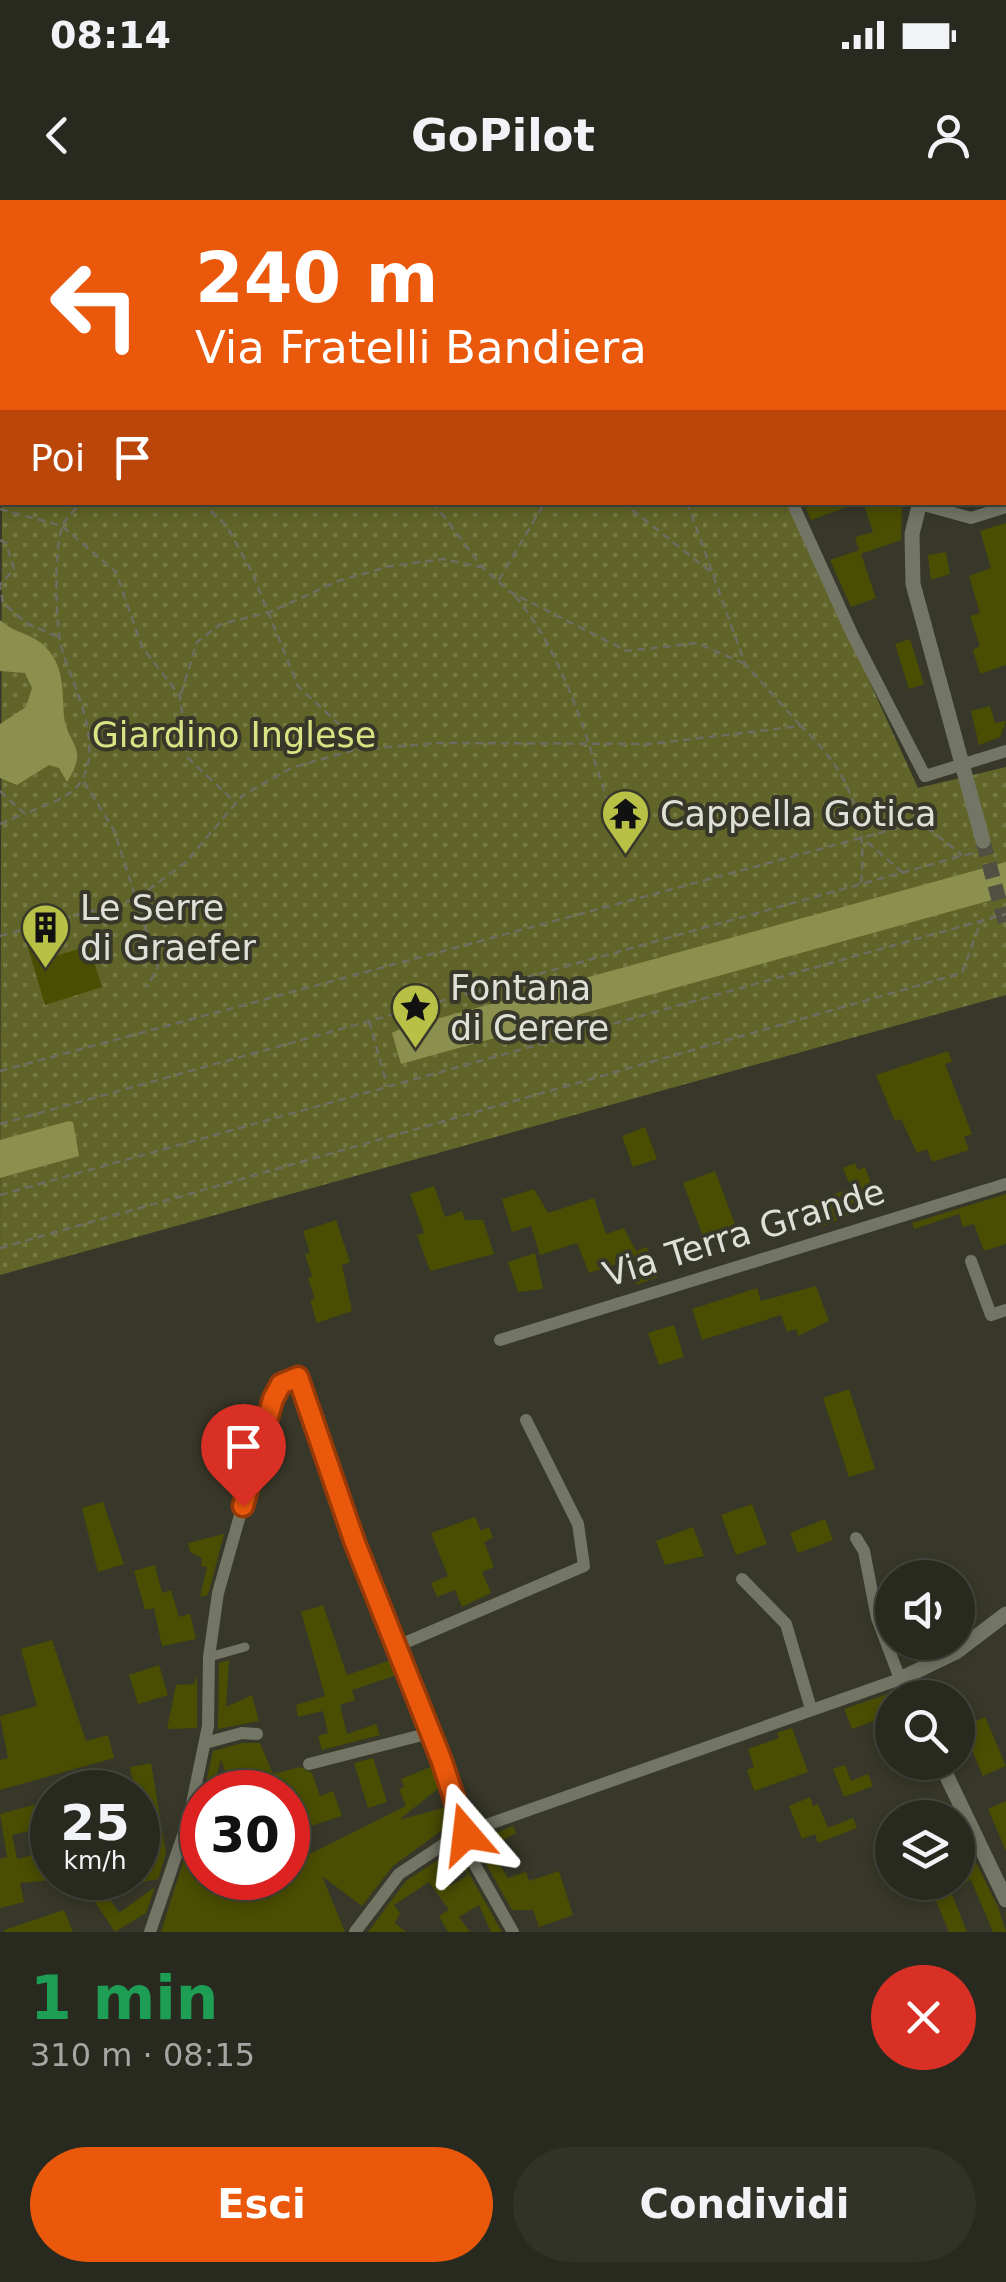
<!DOCTYPE html>
<html lang="it">
<head>
<meta charset="utf-8">
<style>
  :root { --surface:#292a1f; --page:#313228; --text:#f1f3f6; --muted:#a5a7a4; --line:#45463d; --accent:#ea580c }
  body { margin:0; font-family:"DejaVu Sans",sans-serif; background:var(--page); color:var(--text); height:100vh; display:flex; flex-direction:column; font-size:38px; white-space:nowrap }
  * { box-sizing:border-box; margin:0 }
  p { font-size:32px; color:var(--muted) }
  .icon { flex:none; width:55px; height:55px; fill:none; stroke:currentColor; stroke-width:2; stroke-linecap:round; stroke-linejoin:round }
  .map { position:relative; height:1732px; overflow:hidden }
  .side { display:flex; flex-direction:column; background:var(--surface); flex:1 }
  .side>* { flex:none }
  .banner { position:absolute; left:0px; top:0px; width:1008px; height:305px; box-shadow:0 5px 15px #0003,0 0 0 2px var(--line); background:#ea580c; color:#fff; overflow:hidden }
  .controls { position:absolute; left:875px; top:1360px; display:grid; gap:20px }
  .controls a { display:grid; place-items:center; width:100px; height:100px; border-radius:50%; background:var(--surface); box-shadow:0 5px 15px #0003,0 0 0 2px var(--line); font-size:50px }
  .speed { position:absolute; left:30px; top:1570px; display:flex; gap:20px; font-size:50px; font-weight:700; text-align:center }
  .speed>* { display:grid; place-content:center; width:130px; height:130px; border-radius:50%; background:var(--surface); box-shadow:0 5px 15px #0003,0 0 0 2px var(--line); line-height:1 }
  .speed small { font-size:25px; font-weight:400 }
  .speed .limit { border:15px solid #d22; background:#fff; color:#111 }
  .pin { position:absolute; display:grid; place-items:center; width:85px; height:85px; color:#fff; margin:-102px -42px; border-radius:50% 50% 50% 0; rotate:-45deg; box-shadow:0 0 10px #0007 }
  .pin .icon { rotate:45deg }
  .me { position:absolute; width:110px; margin:-55px; rotate:343deg; stroke-linejoin:round; filter:drop-shadow(0 0 8px #0008) }
  .turn { display:flex; align-items:center; gap:35px; height:210px; padding:0 30px; font-size:45px }
  .turn .icon { width:130px; height:130px; stroke-width:2.5 }
  .turn b { display:block; font-size:70px; line-height:85px }
  .then { display:flex; align-items:center; height:95px; padding:0 30px; background:#0003; gap:20px; font-size:38px }
  .round { display:grid; place-items:center; flex:none; width:105px; height:105px; border-radius:52px; background:var(--page) }
  .head { display:flex; align-items:center; justify-content:space-between; height:170px; padding:0 30px }
  h1 { font-size:60px; font-weight:700; line-height:75px; color:#1e9e55 }
  .cta { display:flex; gap:20px; margin-top:auto; padding:20px 30px }
  .cta a { flex:1; height:115px; border-radius:60px; background:var(--accent); color:#fff; font-size:40px; font-weight:700; line-height:115px; text-align:center }
  .cta a+a { background:var(--page); color:var(--text) }
  .status { display:flex; justify-content:space-between; align-items:center; height:70px; padding:0 50px; background:var(--surface); direction:ltr }
  .status svg { height:28px; fill:currentColor }
  header { display:flex; justify-content:space-between; align-items:center; height:130px; padding:0 30px; background:var(--surface); font-size:45px; font-weight:700 }
  .map>svg:first-child { display:block }
</style>
</head>
<body>
<div class="status"><b>08:14</b><svg viewBox="0 0 49 12"><path d="M0 12V9h3v3zM5 12V6h3v6zM10 12V3h3v9zM15 12V0h3v12zM26 1h20v11H26zM47 4h2v5h-2z"/></svg></div>
<header><svg class="icon" aria-label="back" viewBox="0 0 24 24"><path d="M15 5l-7 7 7 7"/></svg>GoPilot<svg class="icon" aria-label="person" viewBox="0 0 24 24"><circle cx="12" cy="8" r="4"/><path d="M4 21q1-7 8-7t8 7"/></svg></header>
<div class="map">
<svg width="1006" height="1732" viewBox="0 0 1006 1732">
  <defs>
    <pattern id="park-dots" width="8" height="8" patternUnits="userSpaceOnUse" patternTransform="scale(2.5)"><rect width="8" height="8" fill="#606428"/><path d="M2 2h.1M6 6h.1" fill="none" stroke="#767a46" stroke-width="1.8" stroke-linecap="round"/></pattern>
  </defs>
  <rect width="100%" height="100%" fill="#373829"/>
  <polygon fill="url(#park-dots)" points="2,295 2,302 788,303 918,588 1006,567 1006,795 0,1075"/>
  <g fill="#8b904e">
    <path d="M0 420C12 432 29 433 41 443 65 463 62 489 64 516 67 545 90 546 67 582L59 568 49 565 17 585 0 578V524L26 507 32 488 25 473 0 471Z"/>
    <polygon points="1006,662 1006,696 401,864 392,833 400,829"/>
    <polygon points="69,921 73,922 79,956 0,978 0,940"/>
  </g>
  <g fill="#4a4e02" fill-rule="evenodd">
    <polygon points="803,302 855,302 856,304 811,320"/>
    <polygon points="863,302 902,302 901,340 861,354 876,398 851,407 830,360 859,350 855,337 873,332"/>
    <polygon points="1006,323 1006,465 980,474 973,450 980,446 970,416 980,413 969,376 991,368 980,331"/>
    <polygon points="946,352 950,374 931,380 928,355"/>
    <polygon points="910,439 924,484 909,489 895,444"/>
    <polygon points="990,506 995,523 1006,521 1000,537 979,545 971,511"/>
    <polygon points="46,736 52,757 89,746 102,787 45,805 26,741"/>
    <polygon points="948,851 952,862 945,864 972,934 964,937 969,950 932,962 927,949 917,953 901,919 895,921 876,875"/>
    <polygon points="645,927 657,959 633,967 622,936"/>
    <polygon points="855,963 858,970 865,967 875,994 845,1006 849,1016 820,1027 817,1019 811,1022 805,1005 851,988 843,968"/>
    <polygon points="715,971 738,1032 716,1041 713,1033 703,1036 683,983"/>
    <polygon points="434,986 445,1017 462,1011 465,1020 483,1020 494,1054 430,1071 417,1035 424,1033 410,994"/>
    <polygon points="534,989 548,1013 594,998 606,1034 624,1028 636,1051 647,1047 658,1077 636,1085 624,1062 589,1073 577,1043 540,1055 531,1026 512,1032 502,999"/>
    <polygon points="1006,994 1006,1044 984,1051 974,1024 963,1027 959,1014 914,1029 912,1023"/>
    <polygon points="336,1020 350,1062 342,1065 352,1111 317,1123 310,1100 315,1099 308,1078 312,1076 305,1054 310,1053 303,1031"/>
    <polygon points="535,1053 543,1089 518,1092 508,1062"/>
    <polygon points="816,1086 829,1121 798,1136 796,1129 787,1132 781,1115 702,1140 692,1109 757,1088 761,1101"/>
    <polygon points="674,1125 684,1157 659,1165 648,1133"/>
    <polygon points="849,1189 875,1269 849,1277 823,1198"/>
    <polygon points="103,1302 124,1364 98,1372 82,1308"/>
    <polygon points="752,1304 767,1344 736,1355 721,1315"/>
    <polygon points="475,1317 481,1331 489,1327 493,1338 484,1342 494,1367 482,1372 491,1393 462,1407 455,1390 437,1397 431,1383 448,1376 431,1333"/>
    <polygon points="825,1319 833,1340 798,1353 790,1333"/>
    <polygon points="693,1327 704,1356 665,1365 656,1341"/>
    <polygon points="224,1334 208,1395 200,1397 207,1367 201,1366 202,1358 190,1352 188,1343"/>
    <polygon points="155,1365 162,1393 171,1390 179,1417 190,1414 196,1439 162,1446 154,1408 145,1410 134,1371"/>
    <polygon points="323,1405 347,1475 391,1460 397,1475 352,1490 355,1500 340,1505 347,1534 376,1524 380,1535 322,1550 318,1536 328,1533 323,1511 298,1517 296,1505 325,1496 301,1412"/>
    <polygon points="52,1440 86,1541 108,1535 114,1558 0,1590 0,1560 8,1558 0,1516 37,1506 21,1449"/>
    <polygon points="229,1460 226,1507 252,1495 259,1521 218,1529 219,1463"/>
    <polygon points="159,1465 168,1495 138,1504 129,1475"/>
    <polygon points="197,1475 197,1528 167,1529 176,1485 194,1484"/>
    <polygon points="894,1492 892,1514 852,1529 844,1509"/>
    <polygon points="985,1517 1006,1566 983,1576 962,1527"/>
    <polygon points="792,1528 808,1572 754,1591 747,1570 754,1567 748,1549 779,1538 777,1533"/>
    <polygon points="243,1543 260,1543 273,1574 300,1567 312,1573 320,1596 333,1591 342,1616 288,1633 288,1592 232,1592 221,1559 212,1592 204,1592 213,1551"/>
    <polygon points="373,1558 387,1602 368,1608 354,1563"/>
    <polygon points="151,1563 166,1653 158,1679 138,1683 138,1628 141,1627 138,1592 106,1592 105,1589 133,1582 130,1567"/>
    <polygon points="845,1565 851,1581 868,1574 873,1586 844,1597 833,1569"/>
    <polygon points="433,1566 440,1587 399,1620 447,1607 452,1623 393,1666 362,1706 322,1676 345,1732 161,1732 202,1602 202,1678 288,1678 288,1657 308,1649 310,1654 406,1606 399,1589 404,1587 401,1579"/>
    <polygon points="810,1597 813,1606 818,1604 828,1628 853,1618 857,1628 818,1643 815,1634 802,1639 789,1606"/>
    <polygon points="49,1601 52,1625 12,1635 17,1659 52,1650 52,1680 20,1683 24,1702 0,1708 0,1659 7,1657 0,1614"/>
    <polygon points="1006,1601 1006,1651 988,1609"/>
    <polygon points="513,1626 516,1633 489,1648 508,1678 526,1672 529,1681 559,1671 573,1715 539,1727 533,1710 512,1710 474,1642"/>
    <path d="M455 1649 502 1732H491L479 1705 459 1717 470 1732H448L439 1716 449 1710 429 1682 394 1705 400 1713 395 1723 406 1732H368L406 1681ZM457 1657 468 1675 450 1686 437 1666Z"/>
    <polygon points="970,1651 998,1707 1006,1732 993,1732 971,1680 958,1686 958,1656"/>
    <polygon points="87,1678 96,1678 119,1713 155,1687 146,1713 115,1732 93,1699"/>
    <polygon points="920,1682 947,1682 967,1732 949,1732 934,1696 927,1699"/>
    <polygon points="64,1710 73,1732 5,1732 4,1730"/>
  </g>
  <g fill="none" stroke-linecap="round" stroke-linejoin="round">
    <polyline stroke="#505143" stroke-width="15" stroke-dasharray="15 8" stroke-linecap="butt" points="983,641 1006,726"/>
    <g stroke="#6c6d60" stroke-width="2.5" stroke-dasharray="8 5" stroke-linecap="butt">
      <polyline points="201,302 226,325 251,370 298,486 347,532 353,549"/>
      <polyline points="433,302 482,367 510,392 627,451 697,443 745,464"/>
      <polyline points="622,302 716,376"/>
      <polyline points="687,302 745,464 800,525"/>
      <polyline points="0,309 62,326 116,372 142,447 180,496 188,558 235,602"/>
      <polyline points="0,340 6,343 14,369 0,385 3,403 26,423 58,437"/>
      <polyline points="499,380 545,302"/>
      <path d="M515 396C573 465 593 566 624 649"/>
      <polyline points="181,494 197,442 221,424 270,412 338,381 391,366 443,359 481,367"/>
      <polyline points="84,582 114,630 158,767 147,787"/>
      <path d="M0 591 25 614C43 605 74 598 83 578 102 539 74 488 62 450 55 427 54 350 62 327 65 318 76 309 82 302"/>
      <polyline points="0,624 23,614"/>
      <polyline points="867,642 902,672"/>
      <path d="M0 736 136 699 186 662 242 596 291 568 354 550 438 543 650 544 801 526C849 572 868 617 861 683"/>
      <polyline points="369,821 387,885"/>
      <polyline points="0,871 920,622 962,655"/>
      <polyline points="0,924 976,652"/>
      <polyline points="0,995 1006,714"/>
      <polyline points="0,1048 962,773 981,721"/>
    </g>
    <polyline stroke="#737565" stroke-width="9" points="209,1457 245,1447"/>
    <g stroke="#737565" stroke-width="12">
      <polyline points="686,0 687,2"/>
      <polyline points="130,2 131,0"/>
      <polyline points="672,2 673,0"/>
      <polyline points="0,228 2,227"/>
      <polyline points="792,302 853,436 925,576 1006,551"/>
      <polyline points="920,304 971,318 1006,307"/>
      <polyline points="971,1061 991,1115 1006,1110"/>
      <polyline points="500,1140 1006,984"/>
      <polyline points="742,1379 786,1424 811,1509"/>
      <polyline points="395,1447 584,1366 578,1324 526,1220"/>
      <polyline points="205,1543 242,1533 257,1534"/>
      <polyline points="309,1564 430,1533"/>
      <polyline points="458,1635 513,1732"/>
      <polyline points="150,1732 189,1618 208,1526 209,1457 218,1393 273,1199 281,1184 298,1177 355,1343 441,1559 467,1635"/>
      <polyline points="355,1732 399,1674 458,1635 900,1479 877,1418 864,1351 856,1338"/>
    </g>
    <g stroke="#737565" stroke-width="15">
      <polyline points="1005,184 1006,184"/>
      <polyline points="920,302 912,334 913,384 983,641"/>
      <polyline points="909,1498 900,1479 956,1452 1006,1414"/>
      <polyline points="940,1562 1006,1700"/>
    </g>
  </g>
  <g fill="none" stroke-linecap="round" stroke-linejoin="round">
    <defs>
      <polyline id="route" points="243,1306 273,1199 281,1184 298,1177 355,1343 441,1559 466,1634"/>
    </defs>
    <use href="#route" stroke="#983908" stroke-width="25"/>
    <use href="#route" stroke="#ea580c" stroke-width="18"/>
  </g>
  <defs>
    <symbol id="temple-pin" viewBox="-11 -11 22 30"><path d="M0 17L-7.5 6A9.5 9.5 0 1 1 7.5 6Z" fill="#b9c046" stroke="#373829"/><path d="M0-6L5-2H3V0L6.5 2.5H4V6H1.5V3h-3V6H-4V2.5H-6.5L-3 0V-2H-5Z" fill="#111"/></symbol>
    <symbol id="building-pin" viewBox="-11 -11 22 30"><path d="M0 17L-7.5 6A9.5 9.5 0 1 1 7.5 6Z" fill="#b9c046" stroke="#373829"/><path d="M-4-6H4V6H1V3H-1V6H-4ZM-2.5-4.3h1.7v1.8h-1.7ZM.8-4.3h1.7v1.8H.8ZM-2.5-1h1.7V.8h-1.7ZM.8-1h1.7V.8H.8Z" fill="#111"/></symbol>
    <symbol id="sight-pin" viewBox="-11 -11 22 30"><path d="M0 17L-7.5 6A9.5 9.5 0 1 1 7.5 6Z" fill="#b9c046" stroke="#373829"/><path d="M0-6L1.8-2.2L6-1.7L2.9 1.2L3.7 5.4L0 3.3L-3.7 5.4L-2.9 1.2L-6-1.7L-1.8-2.2Z" fill="#111"/></symbol>
  </defs>
  <g fill-rule="evenodd">
    <use href="#temple-pin" x="598" y="586" width="55" height="75"/>
    <use href="#building-pin" x="18" y="700" width="55" height="75"/>
    <use href="#sight-pin" x="388" y="780" width="55" height="75"/>
  </g>
  <g text-anchor="middle" stroke-width="8" stroke-linejoin="round" paint-order="stroke">
    <g font-size="35" fill="#dae283" stroke="#373829">
      <text x="234" y="547">Giardino Inglese</text>
    </g>
    <g font-size="35" fill="#dfe0d7" stroke="#373829" text-anchor="start">
      <text x="660" y="626">Cappella Gotica</text>
      <text x="80" y="720">Le Serre<tspan x="80" dy="40">di Graefer</tspan></text>
      <text x="450" y="800">Fontana<tspan x="450" dy="40">di Cerere</tspan></text>
    </g>
    <g font-size="35" fill="#dfe0d7" stroke="#373829">
      <text transform="translate(744 1033) rotate(-17)" y="12">Via Terra Grande</text>
    </g>
  </g>
</svg>
<div class="controls">
<a><svg class="icon" aria-label="sound" viewBox="0 0 24 24"><path d="M4 9h4l5-4v14l-5-4H4zM17 9q2 3 0 6"/></svg></a>
<a><svg class="icon" aria-label="search" viewBox="0 0 24 24"><circle cx="10" cy="10" r="6"/><path d="M15 15l6 6"/></svg></a>
<a><svg class="icon" aria-label="layers" viewBox="0 0 24 24"><path d="M12 4l9 5-9 5-9-5zM3 14l9 5 9-5"/></svg></a>
</div>
<div class="speed"><div>25<small>km/h</small></div><div class="limit">30</div></div>
<div class="pin" style="left:243px;top:1306px;background:#d93025"><svg class="icon" aria-label="arrive" viewBox="0 0 24 24"><path d="M6 21V4h12l-3 4 3 4H6"/></svg></div>
<svg class="me" style="left:466px;top:1634px" viewBox="-20 -20 40 40"><path d="M0-17L14 15 0 8-14 15z" fill="#ea580c" stroke="#fff" stroke-width="4"/></svg>
<div class="banner">
<div class="turn"><svg class="icon" aria-label="left" viewBox="0 0 24 24"><path d="M17 20v-9H6M10 6l-5 5 5 5"/></svg><div><b>240 m</b>Via Fratelli Bandiera</div></div>
<div class="then">Poi<svg class="icon" aria-label="arrive" viewBox="0 0 24 24"><path d="M6 21V4h12l-3 4 3 4H6"/></svg></div>
</div>
</div>
<section class="side">
<div class="head"><div><h1>1 min</h1><p>310 m · 08:15</p></div><a class="round" style="background:#d93025;color:#fff"><svg class="icon" aria-label="close" viewBox="0 0 24 24"><path d="M6 6l12 12M18 6L6 18"/></svg></a></div>
<div class="cta"><a>Esci</a><a>Condividi</a></div>
</section>
</body>
</html>
